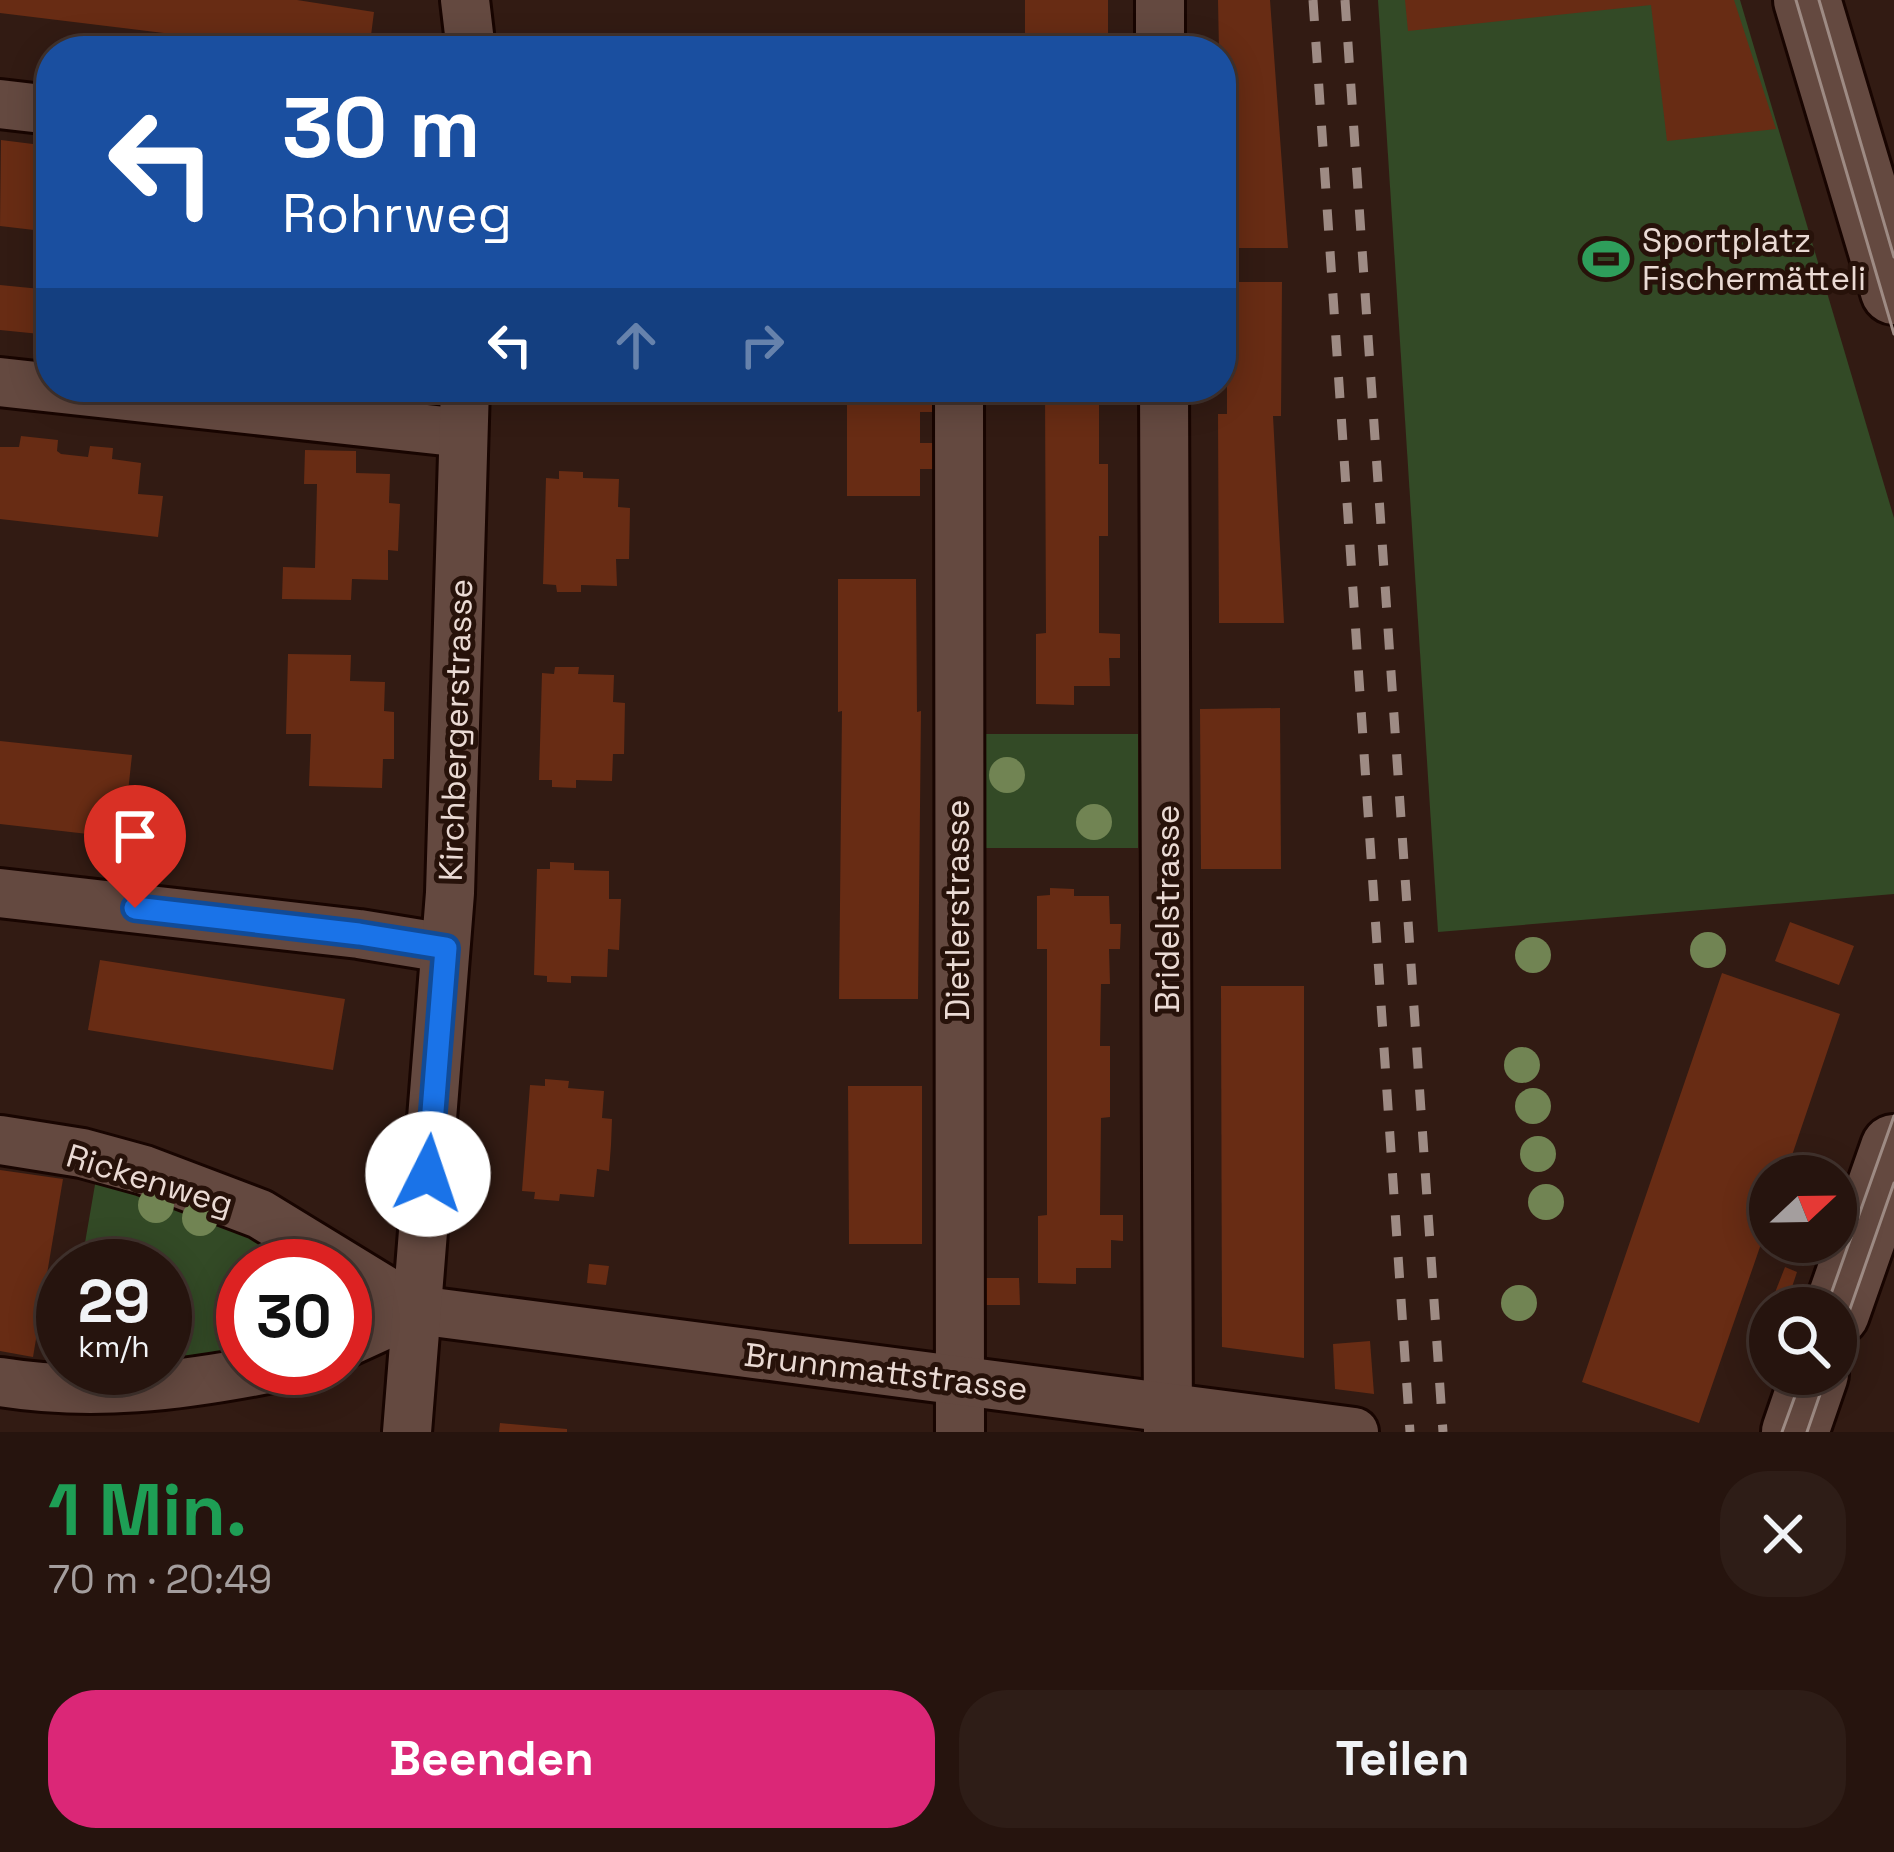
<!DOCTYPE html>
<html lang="de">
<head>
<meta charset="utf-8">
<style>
  :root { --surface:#26140e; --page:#2e1d17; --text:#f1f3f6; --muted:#a49e9e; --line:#42332e; --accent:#db2777 }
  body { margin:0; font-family:"Space Grotesk",sans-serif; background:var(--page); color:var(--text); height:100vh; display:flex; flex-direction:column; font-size:45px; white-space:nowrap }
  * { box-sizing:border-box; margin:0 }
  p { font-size:39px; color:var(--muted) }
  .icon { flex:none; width:66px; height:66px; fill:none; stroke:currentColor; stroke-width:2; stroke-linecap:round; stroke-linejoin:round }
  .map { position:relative; height:1432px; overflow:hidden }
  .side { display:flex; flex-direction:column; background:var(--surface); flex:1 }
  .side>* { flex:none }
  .guide { position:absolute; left:36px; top:36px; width:1200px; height:366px; border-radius:48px; box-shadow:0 6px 30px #0003,0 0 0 3px var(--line); background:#1a4fa0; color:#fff; overflow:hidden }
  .needle { width:78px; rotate:68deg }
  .controls { position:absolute; left:1749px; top:1155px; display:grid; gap:24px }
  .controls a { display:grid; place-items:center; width:108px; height:108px; border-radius:50%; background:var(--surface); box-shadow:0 6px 30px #0003,0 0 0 3px var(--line); font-size:60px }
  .speed { position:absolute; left:36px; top:1239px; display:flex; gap:24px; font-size:60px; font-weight:700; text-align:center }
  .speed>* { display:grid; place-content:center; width:156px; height:156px; border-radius:50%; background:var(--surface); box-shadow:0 6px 30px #0003,0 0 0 3px var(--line); line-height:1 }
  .speed small { font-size:30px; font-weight:400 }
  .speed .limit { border:18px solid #d22; background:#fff; color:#111 }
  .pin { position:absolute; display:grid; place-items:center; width:102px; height:102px; color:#fff; margin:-123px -51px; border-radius:50% 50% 50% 0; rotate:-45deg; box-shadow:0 0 12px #0007 }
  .pin .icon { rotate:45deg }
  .me { position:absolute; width:132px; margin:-66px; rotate:4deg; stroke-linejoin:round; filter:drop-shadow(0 0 9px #0008) }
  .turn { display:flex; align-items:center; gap:42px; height:252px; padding:0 48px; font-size:54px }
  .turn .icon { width:156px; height:156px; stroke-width:2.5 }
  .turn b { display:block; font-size:84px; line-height:102px }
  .lanes { display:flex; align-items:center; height:114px; padding:0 48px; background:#0003; justify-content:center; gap:60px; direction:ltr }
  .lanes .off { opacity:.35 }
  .round { display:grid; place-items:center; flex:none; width:126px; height:126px; border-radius:48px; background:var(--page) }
  .headline { display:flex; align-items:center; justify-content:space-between; height:204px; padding:0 48px }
  h1 { font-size:72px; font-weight:600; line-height:90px; color:#1e9e55 }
  .action { display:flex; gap:24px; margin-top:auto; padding:24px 48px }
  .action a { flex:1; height:138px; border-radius:48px; background:var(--accent); color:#fff; font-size:48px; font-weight:600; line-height:138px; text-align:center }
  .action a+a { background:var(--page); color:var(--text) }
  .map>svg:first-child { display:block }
</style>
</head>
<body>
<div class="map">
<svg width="1894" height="1432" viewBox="0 0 1894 1432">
  <rect width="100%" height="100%" fill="#321b13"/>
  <g fill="#334a26">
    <polygon points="1378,0 1740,0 1894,518 1894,894 1438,932"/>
    <rect x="980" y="734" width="158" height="114"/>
    <polygon points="97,1173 176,1192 311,1266 243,1266 243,1356 179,1370 165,1368 165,1266 81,1266"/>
  </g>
  <g fill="#682c14">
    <polygon points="0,0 297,0 374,12 369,51 285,51 286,48 0,13"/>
    <rect x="1025" y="0" width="83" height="51"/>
    <polygon points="1218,0 1270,0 1288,248 1224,248 1224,76 1221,76 1219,51"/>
    <polygon points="1405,0 1734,0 1776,129 1667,141 1651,5 1408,31"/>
    <polygon points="1,140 41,145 40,155 51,158 51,232 0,226"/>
    <polygon points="1227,282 1282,282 1281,416 1273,416 1284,623 1219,623 1218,414 1227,414"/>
    <polygon points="0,285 51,290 50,335 0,330"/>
    <polygon points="847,387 932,387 932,412 920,412 920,443 944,443 944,469 920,469 920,496 847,496"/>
    <polygon points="1045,387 1099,387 1099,464 1108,464 1108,536 1099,536 1099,633 1120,634 1120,658 1109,658 1110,686 1074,686 1074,705 1036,704 1036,634 1046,633"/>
    <polygon points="21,436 58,440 57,451 61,454 88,457 90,446 113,448 112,459 141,463 138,494 163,496 158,537 0,519 0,447 19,447"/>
    <polygon points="305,450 356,451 356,473 390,474 389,503 400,504 398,551 388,550 388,580 352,579 351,600 282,599 283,567 315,568 317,484 304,484"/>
    <polygon points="559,471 583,472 583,478 619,479 618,507 630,508 629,559 616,559 617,586 581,585 581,592 557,592 556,585 543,584 546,478 559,479"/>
    <polygon points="838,579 916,579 917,712 921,711 918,999 839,999 842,711 838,712"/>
    <polygon points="288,654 351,655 350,681 385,682 384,711 394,712 394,759 383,759 382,788 309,786 311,734 286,734"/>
    <polygon points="555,667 579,667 578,674 614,675 613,702 625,703 624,754 613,754 612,781 576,780 576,788 552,787 552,780 539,780 542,673 554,674"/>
    <polygon points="1280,708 1281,869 1201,869 1200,709"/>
    <polygon points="0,741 132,755 123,838 0,824"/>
    <polygon points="550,862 574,863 574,870 609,871 609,899 621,899 619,950 608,949 607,977 571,976 571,983 547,982 547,976 534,975 537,869 550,869"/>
    <polygon points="1050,888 1074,889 1074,896 1109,896 1110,924 1121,924 1120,949 1109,949 1110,984 1101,984 1100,1046 1110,1046 1110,1117 1101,1118 1100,1215 1123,1215 1123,1241 1111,1240 1111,1268 1076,1268 1076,1284 1038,1283 1038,1216 1047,1215 1047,949 1037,949 1037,896 1050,895"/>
    <polygon points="1790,922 1854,946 1839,985 1775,961"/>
    <polygon points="100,960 345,999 333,1070 88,1030"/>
    <polygon points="1722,973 1840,1014 1785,1176 1770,1176 1770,1218 1699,1423 1582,1382"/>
    <polygon points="1221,986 1304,986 1304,1358 1222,1347"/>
    <polygon points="545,1079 569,1081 568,1088 604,1091 602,1118 612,1119 611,1145 609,1171 597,1169 594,1197 560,1194 559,1201 534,1199 535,1192 522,1191 530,1085 545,1086"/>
    <polygon points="848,1086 922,1086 922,1244 849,1244"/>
    <polygon points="0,1170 63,1179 33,1357 0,1351"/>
    <polygon points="589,1264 609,1266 606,1285 587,1283"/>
    <polygon points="1785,1267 1797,1272 1785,1308 1769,1308"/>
    <polygon points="979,1278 1019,1278 1020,1305 979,1305"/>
    <polygon points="1370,1341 1374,1394 1335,1389 1333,1344"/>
    <polygon points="500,1423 567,1429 567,1432 499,1432"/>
  </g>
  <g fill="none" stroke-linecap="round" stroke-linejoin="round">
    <defs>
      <g id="street">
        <polyline points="465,0 471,51"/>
        <polyline points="1160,0 1160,51"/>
        <polyline points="0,104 51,110"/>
        <polyline points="0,382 463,433"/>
        <polyline points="959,387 960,1432"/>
        <polyline points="1164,387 1168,1432"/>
        <polyline points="0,893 359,934 445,948"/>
        <polyline points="0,1140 82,1153 144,1170 260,1214 417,1310 1354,1432"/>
        <polyline points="345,1343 417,1310"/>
        <path d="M0 1382C92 1397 182 1386 272 1368"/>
        <polyline points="407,1432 450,893 465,387"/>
      </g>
      <g id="secondary">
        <polyline points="1807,0 1894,291"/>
        <polyline points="1836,1313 1894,1148"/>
        <polyline points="1795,1432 1815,1374"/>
      </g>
    </defs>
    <use href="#street" stroke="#180501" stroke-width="54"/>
    <use href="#secondary" stroke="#180501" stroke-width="72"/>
    <use href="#street" stroke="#644940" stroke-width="48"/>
    <use href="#secondary" stroke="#644940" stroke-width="66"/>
    <g stroke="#9e8b84" stroke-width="3">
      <polyline points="1796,0 1894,334"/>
      <polyline points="1819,0 1894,257"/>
      <polyline points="1826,1308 1894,1116"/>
      <polyline points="1836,1349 1894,1183"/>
      <polyline points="1782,1432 1803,1374"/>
      <polyline points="1807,1432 1827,1374"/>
    </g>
    <g stroke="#9e8b84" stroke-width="9" stroke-dasharray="21 21" stroke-linecap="butt">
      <polyline points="1313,0 1410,1432"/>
      <polyline points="1345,0 1443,1432"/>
    </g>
  </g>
  <g fill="#718453">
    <circle cx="1007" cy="775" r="18"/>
    <circle cx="1094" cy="822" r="18"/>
    <circle cx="1708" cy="950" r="18"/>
    <circle cx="1533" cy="955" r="18"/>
    <circle cx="1522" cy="1065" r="18"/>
    <circle cx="1533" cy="1106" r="18"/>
    <circle cx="1538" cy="1154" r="18"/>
    <circle cx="1546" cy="1202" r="18"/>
    <circle cx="156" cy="1205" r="18"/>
    <circle cx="200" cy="1218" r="18"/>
    <circle cx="1519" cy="1303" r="18"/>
  </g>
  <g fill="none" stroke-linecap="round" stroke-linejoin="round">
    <defs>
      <polyline id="route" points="135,908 359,934 446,948 428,1174"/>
    </defs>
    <use href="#route" stroke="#114b97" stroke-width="30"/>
    <use href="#route" stroke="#1a73e8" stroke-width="21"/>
  </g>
  <defs>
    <symbol id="stadium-bare" viewBox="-9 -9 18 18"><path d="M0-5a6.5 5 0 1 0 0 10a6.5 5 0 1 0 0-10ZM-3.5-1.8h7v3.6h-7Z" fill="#2e9e5b" stroke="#27120a" stroke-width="2.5" paint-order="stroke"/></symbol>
  </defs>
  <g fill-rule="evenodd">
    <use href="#stadium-bare" x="1573" y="226" width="66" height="66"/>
  </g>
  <g text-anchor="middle" stroke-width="10" stroke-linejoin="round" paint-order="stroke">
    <g font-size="33" fill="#eadad4" stroke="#27120a" text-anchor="start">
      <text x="1642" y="252">Sportplatz<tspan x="1642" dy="38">Fischermätteli</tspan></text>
    </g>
    <g font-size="33" fill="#eadad4" stroke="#27120a">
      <text transform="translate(455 730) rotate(-88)" y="12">Kirchbergerstrasse</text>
      <text transform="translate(1167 909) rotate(-90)" y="12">Bridelstrasse</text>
      <text transform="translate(957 910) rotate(-90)" y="12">Dietlerstrasse</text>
      <text transform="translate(150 1179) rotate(17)" y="12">Rickenweg</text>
      <text transform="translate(886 1371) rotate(7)" y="12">Brunnmattstrasse</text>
    </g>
  </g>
</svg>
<div class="controls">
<a><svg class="needle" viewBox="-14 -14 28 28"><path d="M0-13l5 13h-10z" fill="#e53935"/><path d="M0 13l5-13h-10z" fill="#a49e9e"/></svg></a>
<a><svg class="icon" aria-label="search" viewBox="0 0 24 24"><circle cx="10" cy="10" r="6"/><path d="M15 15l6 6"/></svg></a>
</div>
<div class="speed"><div>29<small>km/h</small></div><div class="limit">30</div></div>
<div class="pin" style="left:135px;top:908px;background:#d93025"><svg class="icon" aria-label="arrive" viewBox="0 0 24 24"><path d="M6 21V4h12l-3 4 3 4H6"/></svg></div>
<svg class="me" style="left:428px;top:1174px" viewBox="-20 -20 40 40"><circle r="19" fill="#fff"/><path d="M0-13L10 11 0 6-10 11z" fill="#1a73e8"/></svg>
<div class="guide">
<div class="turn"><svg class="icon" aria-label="left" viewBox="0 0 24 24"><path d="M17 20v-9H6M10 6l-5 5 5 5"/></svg><div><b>30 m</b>Rohrweg</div></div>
<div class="lanes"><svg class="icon" aria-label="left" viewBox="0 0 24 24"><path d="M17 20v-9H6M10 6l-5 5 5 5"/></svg><svg class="icon off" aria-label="ahead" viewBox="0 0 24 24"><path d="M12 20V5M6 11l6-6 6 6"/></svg><svg class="icon off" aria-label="right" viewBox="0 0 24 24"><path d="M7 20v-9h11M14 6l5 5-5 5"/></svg></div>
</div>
</div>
<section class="side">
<div class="headline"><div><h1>1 Min.</h1><p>70 m · 20:49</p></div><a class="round"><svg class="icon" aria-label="close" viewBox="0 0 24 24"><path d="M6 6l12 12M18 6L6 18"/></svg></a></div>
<div class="action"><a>Beenden</a><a>Teilen</a></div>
</section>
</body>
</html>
